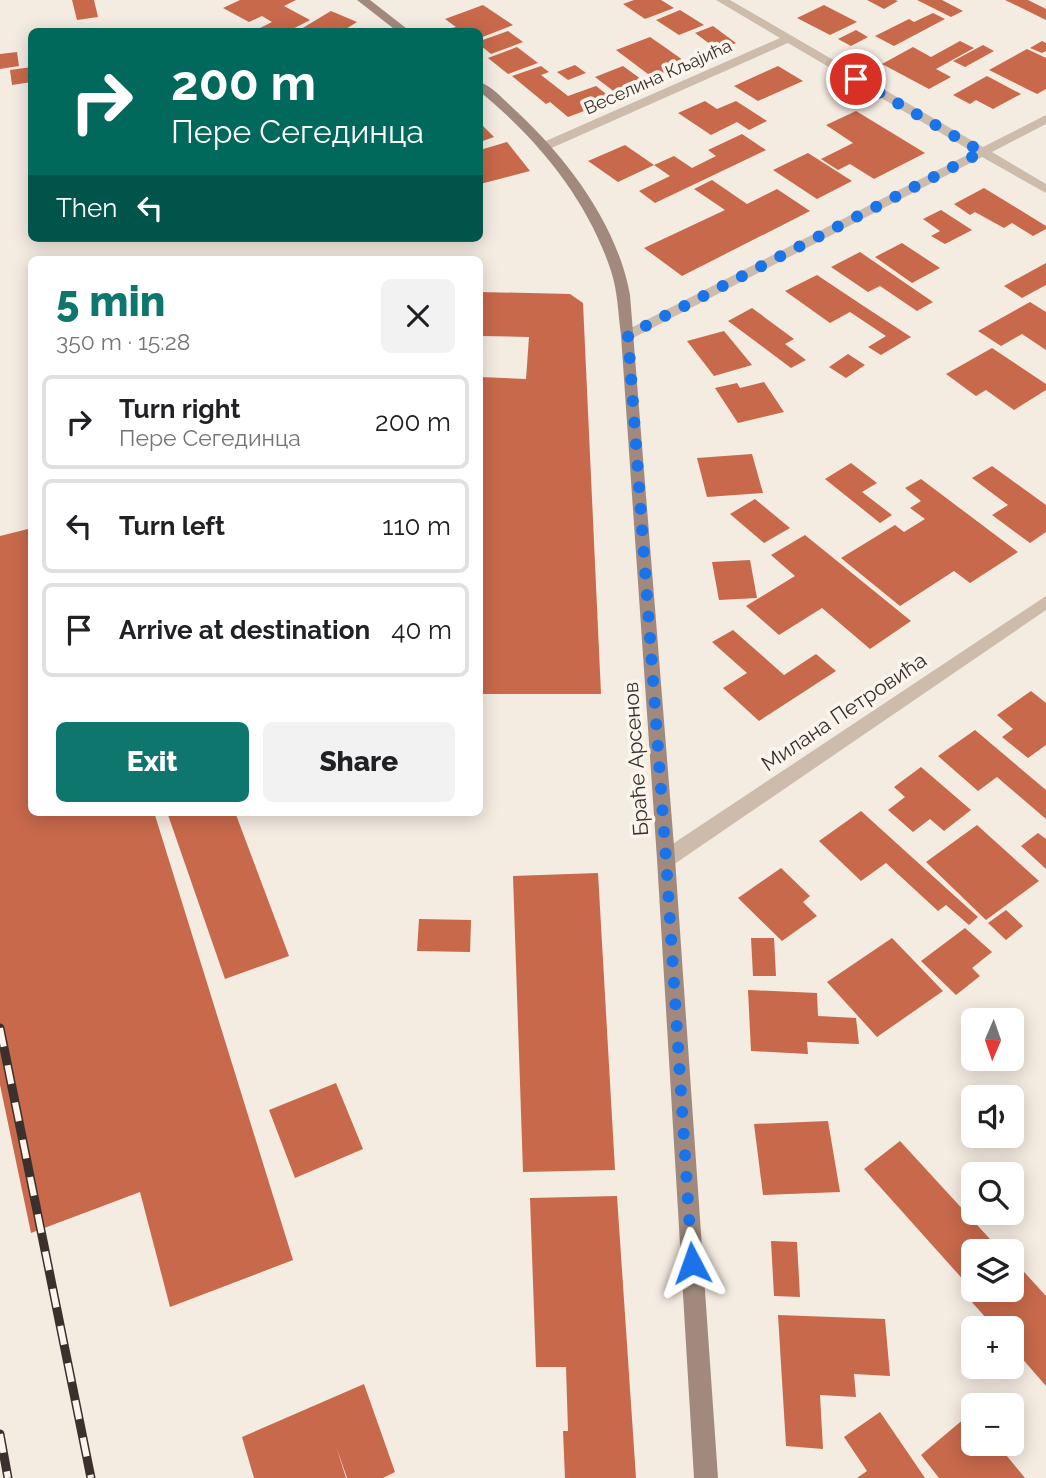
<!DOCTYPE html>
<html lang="en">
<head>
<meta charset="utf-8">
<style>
  :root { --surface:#fff; --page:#f2f2f2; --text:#202124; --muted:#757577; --line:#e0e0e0; --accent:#0f766e }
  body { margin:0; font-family:Raleway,sans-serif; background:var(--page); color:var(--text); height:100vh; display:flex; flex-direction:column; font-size:26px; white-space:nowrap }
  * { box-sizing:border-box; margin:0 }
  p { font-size:23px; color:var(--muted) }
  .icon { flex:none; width:38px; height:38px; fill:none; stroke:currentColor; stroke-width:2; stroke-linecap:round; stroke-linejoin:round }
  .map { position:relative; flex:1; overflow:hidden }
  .details { position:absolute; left:28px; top:256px; width:455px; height:560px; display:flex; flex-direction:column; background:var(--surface); border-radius:10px; box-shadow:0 4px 18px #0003 }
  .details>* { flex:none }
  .guide { position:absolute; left:28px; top:28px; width:455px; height:214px; border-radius:10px; box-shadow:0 4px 18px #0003; background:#00695c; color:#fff; overflow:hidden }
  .needle { width:46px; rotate:182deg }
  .fabs { position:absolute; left:961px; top:1008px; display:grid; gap:14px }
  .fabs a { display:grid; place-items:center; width:63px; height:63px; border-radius:10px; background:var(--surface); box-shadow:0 4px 18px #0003; font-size:35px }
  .pin { position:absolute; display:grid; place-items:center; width:60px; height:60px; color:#fff; margin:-30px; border:4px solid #fff; border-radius:50%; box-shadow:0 2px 7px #0007 }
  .me { position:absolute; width:77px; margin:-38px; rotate:356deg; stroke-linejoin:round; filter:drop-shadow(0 0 5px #0008) }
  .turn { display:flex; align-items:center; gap:24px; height:147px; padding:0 28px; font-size:32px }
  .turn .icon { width:91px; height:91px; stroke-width:2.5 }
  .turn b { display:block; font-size:49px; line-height:60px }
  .then { display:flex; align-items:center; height:66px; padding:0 28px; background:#0003; gap:14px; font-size:26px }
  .round { display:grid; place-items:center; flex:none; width:74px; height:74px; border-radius:10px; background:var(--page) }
  .head { display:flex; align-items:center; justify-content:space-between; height:119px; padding:0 28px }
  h1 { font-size:42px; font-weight:800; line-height:52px; color:var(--accent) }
  .button { display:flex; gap:14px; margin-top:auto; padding:14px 28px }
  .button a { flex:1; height:80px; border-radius:10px; background:var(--accent); color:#fff; font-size:28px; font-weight:800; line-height:80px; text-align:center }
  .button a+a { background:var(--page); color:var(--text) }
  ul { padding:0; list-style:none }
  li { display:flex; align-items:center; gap:21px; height:94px; margin:0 14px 10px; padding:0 14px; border:4px solid var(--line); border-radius:10px }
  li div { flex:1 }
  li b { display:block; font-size:26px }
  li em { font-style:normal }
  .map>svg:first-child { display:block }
</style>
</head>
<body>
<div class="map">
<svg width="1046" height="1478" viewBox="0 0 1046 1478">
  <rect width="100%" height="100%" fill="#f4ebe1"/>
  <g fill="#c8694b">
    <polygon points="72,0 94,0 98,17 77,20"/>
    <polygon points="240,0 296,0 284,6 310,20 287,32 260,32 256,30 272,22 262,16 249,22 223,8"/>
    <polygon points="634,0 661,0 674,8 645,19 623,4"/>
    <polygon points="867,0 895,0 898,1 884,9"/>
    <polygon points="917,0 942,0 963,11 951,17"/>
    <polygon points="1005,0 1028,0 1046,9 1046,20"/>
    <polygon points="483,5 513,25 480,38 480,32 457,32 452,28 456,27 445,19"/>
    <polygon points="824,5 857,22 830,35 797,18"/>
    <polygon points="680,10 704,25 679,35 656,20"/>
    <polygon points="331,11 357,22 341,32 296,32"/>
    <polygon points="933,13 945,19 894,46 875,36 909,19 914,22"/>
    <polygon points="713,26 736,43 718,50 695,33"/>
    <polygon points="856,30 868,37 851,46 838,39"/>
    <polygon points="508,31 523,42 491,54 480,45 480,41"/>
    <polygon points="650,37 666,48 687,63 652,77 616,50"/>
    <polygon points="960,41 974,48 936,69 951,77 929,89 882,64 913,47 931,57"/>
    <polygon points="1042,41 1046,43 1046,51 1042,53 1030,48"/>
    <polygon points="983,45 994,51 965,67 953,61"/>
    <polygon points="517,47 538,63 508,74 488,58"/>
    <polygon points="1027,49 1046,58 1046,89 1037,94 989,70"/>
    <polygon points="17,52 19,66 0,69 0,54"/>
    <polygon points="575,65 586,73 568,80 557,72"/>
    <polygon points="541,66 549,72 541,75 568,96 596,86 614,100 568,117 550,102 546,104 512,76"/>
    <polygon points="623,66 645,82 616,93 595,77"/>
    <polygon points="778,66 803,81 758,101 734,86"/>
    <polygon points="32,67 32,82 12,85 10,70"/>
    <polygon points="987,76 1021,94 993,109 976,100 970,104 953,95"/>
    <polygon points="705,101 717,109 736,101 767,121 749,130 737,122 711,135 678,113"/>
    <polygon points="856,111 884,128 925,153 874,179 850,164 838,170 821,159 853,143 826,125"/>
    <polygon points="480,123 494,137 480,142"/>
    <polygon points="742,134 766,150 655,203 639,191 670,176 654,165 674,156 692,168 716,156 708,150"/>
    <polygon points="507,142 530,171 480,184 480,150"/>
    <polygon points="625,145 654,165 618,182 588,161"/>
    <polygon points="808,153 852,181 817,199 773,170"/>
    <polygon points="712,180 747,204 777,189 810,211 682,276 644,248 725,210 694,189"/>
    <polygon points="984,188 1046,226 1046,229 1033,236 1012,223 1004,228 975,212 970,215 954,204"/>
    <polygon points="941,210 972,230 945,244 931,236 940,231 923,219"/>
    <polygon points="902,243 940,268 912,283 875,257"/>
    <polygon points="860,252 933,302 917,311 880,286 868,292 831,267"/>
    <polygon points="1046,263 1046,285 1022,298 1004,286"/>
    <polygon points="817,275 862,305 911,337 881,355 868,347 886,336 850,312 830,323 785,291"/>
    <polygon points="480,292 570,294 583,303 601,694 480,694 480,377 526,379 529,337 480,336"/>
    <polygon points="1030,302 1046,312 1046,350 1022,334 1001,346 978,331"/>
    <polygon points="752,308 794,339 785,344 806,360 791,368 728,321"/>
    <polygon points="724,331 752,365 714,376 687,341"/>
    <polygon points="992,348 1046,384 1046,390 1014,410 986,390 976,396 946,374"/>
    <polygon points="848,354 865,365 846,378 829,367"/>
    <polygon points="764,382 784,412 738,423 715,388 737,383 740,388"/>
    <polygon points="752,454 763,493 707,497 697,458"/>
    <polygon points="851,463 877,483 862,492 892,515 880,523 825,479"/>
    <polygon points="992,466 1046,505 1046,532 1030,543 992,515 1008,505 972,478"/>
    <polygon points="921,479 1018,552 970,583 954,571 900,606 841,558 895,525 904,532 925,519 910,508 921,501 905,488"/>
    <polygon points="755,499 790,528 764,543 730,514"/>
    <polygon points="32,528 32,812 154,812 293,1260 170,1307 140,1192 31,1233 0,1085 0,536"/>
    <polygon points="805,535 911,621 870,649 822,608 779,635 746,606 795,576 771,555"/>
    <polygon points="750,560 757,598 719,600 712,562"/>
    <polygon points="733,630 784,675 816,654 836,671 759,721 723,688 747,673 712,642"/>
    <polygon points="1031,691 1046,703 1046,745 1028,758 1002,737 1013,729 997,715"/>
    <polygon points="975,730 1046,790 1046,819 997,777 978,791 938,756"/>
    <polygon points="921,767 971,810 944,831 930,819 913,832 888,810 905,797 894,787"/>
    <polygon points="861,811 904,850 978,917 969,925 946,905 938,911 886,863 861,881 819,841"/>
    <polygon points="167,812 235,812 289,956 225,979"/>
    <polygon points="977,825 1039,881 986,920 926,862"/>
    <polygon points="1038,833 1046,839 1046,869 1021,846"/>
    <polygon points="781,868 810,896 803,902 817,916 782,941 738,898"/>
    <polygon points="598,873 615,1170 523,1172 513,876"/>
    <polygon points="1006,910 1023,926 1006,940 988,923"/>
    <polygon points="419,919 471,920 470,952 417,951"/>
    <polygon points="965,928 992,952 972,968 980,976 956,995 921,961"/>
    <polygon points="751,938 774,938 776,976 753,976"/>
    <polygon points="892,938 943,991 877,1037 827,982"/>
    <polygon points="748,990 817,993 818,1016 856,1018 859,1044 807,1042 808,1054 751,1051"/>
    <polygon points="336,1083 363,1149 295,1178 269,1110"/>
    <polygon points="828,1121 840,1192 763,1195 754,1124"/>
    <polygon points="900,1141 1001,1251 973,1251 973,1290 1012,1290 1012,1265 1015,1262 1046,1296 1046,1386 1012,1347 1012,1328 995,1328 970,1300 976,1294 864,1169"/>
    <polygon points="617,1196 636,1478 565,1478 563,1431 568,1431 566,1367 536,1367 530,1198"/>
    <polygon points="771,1241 797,1242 800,1297 774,1296"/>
    <polygon points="778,1315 885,1319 890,1376 854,1374 856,1397 820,1395 823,1449 786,1446"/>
    <polygon points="364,1384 395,1472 383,1478 347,1478 336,1446 346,1478 254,1478 242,1437"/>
    <polygon points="880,1412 925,1478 857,1478 867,1471 844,1437"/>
    <polygon points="971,1413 973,1416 973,1444 997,1444 1025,1478 939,1478 921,1455"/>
  </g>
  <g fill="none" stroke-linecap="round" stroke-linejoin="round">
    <g fill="#cdbbac" fill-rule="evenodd">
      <polygon points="716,0 730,0 983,147 1046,115 1046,124 992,152 1046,184 1046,193 982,157 633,338 623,338 623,332 973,152 788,43 547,150 539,150 539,144 780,38"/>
      <polygon points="1046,596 1046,610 673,865 666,867 659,865 657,859 659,853"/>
    </g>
    <g fill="#a18a7d" fill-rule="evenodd">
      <polygon points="357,0 370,0 411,32 398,32"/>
      <path d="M480 82C493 87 504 100 514 109 566 157 617 223 630 295L675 859 718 1478H694L657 859 621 335C618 314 618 292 611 271 588 200 537 138 480 92Z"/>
    </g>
    <defs>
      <g id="rail">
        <polyline points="0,1028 91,1478"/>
        <polyline points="0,1434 8,1478"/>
      </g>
    </defs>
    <use href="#rail" stroke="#3b302b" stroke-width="9"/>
    <use href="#rail" stroke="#fbf5ee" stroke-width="6" stroke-dasharray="19" stroke-linecap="butt"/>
  </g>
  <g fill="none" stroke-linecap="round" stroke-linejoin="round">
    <polyline stroke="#1a73e8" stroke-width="12" stroke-dasharray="0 21.6" points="692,1263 666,859 628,335 982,152 856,79"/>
  </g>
  <g text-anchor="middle" stroke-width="7" stroke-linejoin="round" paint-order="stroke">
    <g font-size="18" fill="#3b302b" stroke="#fbf5ee">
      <text transform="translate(658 77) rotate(-24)" y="6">Веселина Кљајића</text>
    </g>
    <g font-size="21" fill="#3b302b" stroke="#fbf5ee">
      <text transform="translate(844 712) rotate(-34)" y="7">Милана Петровића</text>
      <text transform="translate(636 759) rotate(-94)" y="7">Браће Арсенов</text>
    </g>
  </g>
</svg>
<div class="fabs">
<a><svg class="needle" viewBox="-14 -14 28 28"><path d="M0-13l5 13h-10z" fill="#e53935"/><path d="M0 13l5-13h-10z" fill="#757577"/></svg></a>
<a><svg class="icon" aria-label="sound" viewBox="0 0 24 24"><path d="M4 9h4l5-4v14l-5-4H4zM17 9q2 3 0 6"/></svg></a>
<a><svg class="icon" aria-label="search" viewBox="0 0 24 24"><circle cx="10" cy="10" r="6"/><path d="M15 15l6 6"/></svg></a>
<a><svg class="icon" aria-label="layers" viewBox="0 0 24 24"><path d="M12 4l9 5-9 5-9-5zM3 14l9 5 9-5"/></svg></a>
<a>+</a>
<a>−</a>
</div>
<div class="pin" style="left:856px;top:79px;background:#d93025"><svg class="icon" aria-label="arrive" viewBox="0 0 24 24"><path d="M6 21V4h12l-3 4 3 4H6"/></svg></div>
<svg class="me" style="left:692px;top:1263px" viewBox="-20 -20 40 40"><path d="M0-17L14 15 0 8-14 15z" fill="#1a73e8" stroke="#fff" stroke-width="4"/></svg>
<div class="guide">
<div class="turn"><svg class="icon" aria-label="right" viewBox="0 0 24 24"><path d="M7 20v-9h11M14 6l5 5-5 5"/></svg><div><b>200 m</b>Пере Сегединца</div></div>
<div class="then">Then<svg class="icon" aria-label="left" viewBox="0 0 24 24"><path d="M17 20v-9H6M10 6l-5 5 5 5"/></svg></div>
</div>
<section class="details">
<div class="head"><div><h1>5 min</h1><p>350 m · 15:28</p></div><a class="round"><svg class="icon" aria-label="close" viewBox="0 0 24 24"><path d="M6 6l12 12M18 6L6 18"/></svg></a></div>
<ul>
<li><svg class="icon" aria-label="right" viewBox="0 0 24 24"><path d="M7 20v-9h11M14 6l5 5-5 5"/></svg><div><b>Turn right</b><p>Пере Сегединца</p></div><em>200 m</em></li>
<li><svg class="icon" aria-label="left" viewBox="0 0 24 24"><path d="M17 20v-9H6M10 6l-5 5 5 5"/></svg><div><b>Turn left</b></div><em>110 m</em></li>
<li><svg class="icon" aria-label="arrive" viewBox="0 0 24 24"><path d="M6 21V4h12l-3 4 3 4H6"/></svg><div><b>Arrive at destination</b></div><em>40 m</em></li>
</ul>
<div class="button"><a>Exit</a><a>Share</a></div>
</section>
</div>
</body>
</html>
